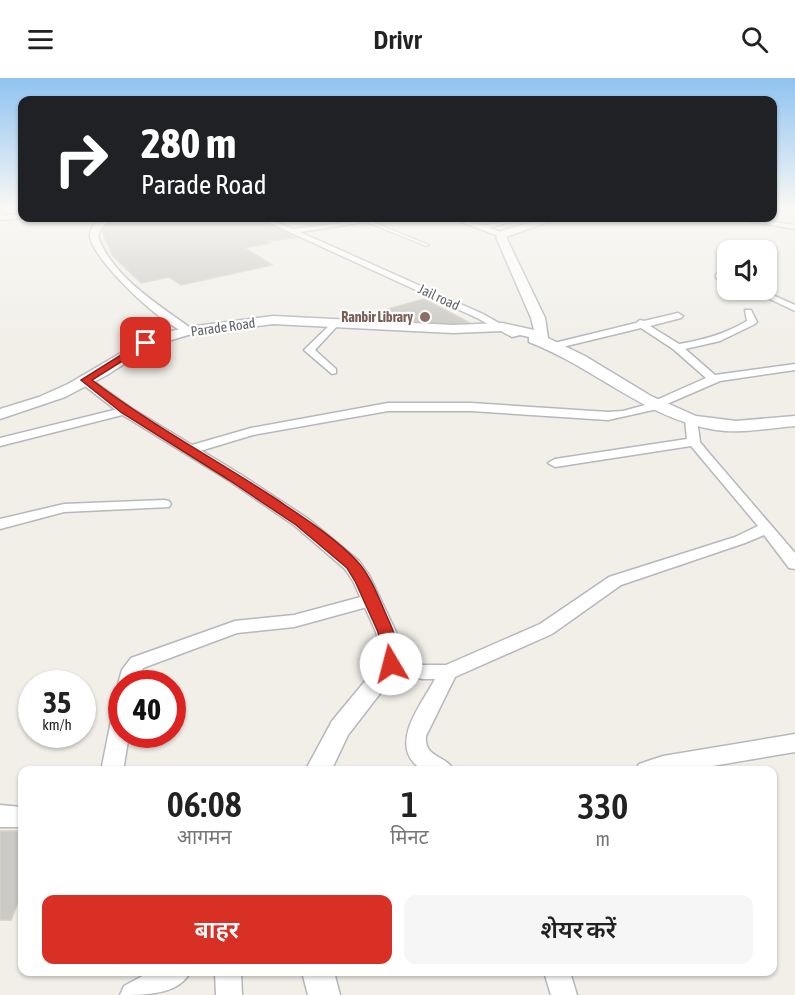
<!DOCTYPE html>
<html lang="hi">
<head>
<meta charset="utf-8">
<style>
  :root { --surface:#fff; --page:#f6f6f6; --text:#222; --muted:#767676; --accent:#d93025 }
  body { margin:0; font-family:"Asap Condensed","Noto Sans Devanagari",sans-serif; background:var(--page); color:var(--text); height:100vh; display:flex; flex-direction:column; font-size:22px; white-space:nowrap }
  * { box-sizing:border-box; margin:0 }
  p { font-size:20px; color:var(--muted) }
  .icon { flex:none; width:33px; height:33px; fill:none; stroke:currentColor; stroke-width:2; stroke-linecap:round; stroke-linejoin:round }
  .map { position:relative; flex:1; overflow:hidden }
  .panel { position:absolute; left:18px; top:688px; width:759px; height:210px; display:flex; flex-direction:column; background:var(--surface); border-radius:12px; box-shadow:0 2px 4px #0004 }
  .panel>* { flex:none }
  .hud { position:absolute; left:18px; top:18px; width:759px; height:126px; border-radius:12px; box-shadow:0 2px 4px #0004; background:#202124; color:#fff; overflow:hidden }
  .tools { position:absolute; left:717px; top:162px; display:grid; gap:12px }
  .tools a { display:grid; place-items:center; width:60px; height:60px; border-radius:12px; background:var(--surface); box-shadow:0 2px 4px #0004; font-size:30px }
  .speed { position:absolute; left:18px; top:592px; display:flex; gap:12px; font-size:30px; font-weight:700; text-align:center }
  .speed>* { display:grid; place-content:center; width:78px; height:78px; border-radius:50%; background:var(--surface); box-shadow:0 2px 4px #0004; line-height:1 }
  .speed small { font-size:15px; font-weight:400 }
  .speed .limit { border:9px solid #d22; background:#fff; color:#111 }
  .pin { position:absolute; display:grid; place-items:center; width:51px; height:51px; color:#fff; margin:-26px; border-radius:12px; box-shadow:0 3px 9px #0006 }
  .me { position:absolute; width:66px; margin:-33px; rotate:352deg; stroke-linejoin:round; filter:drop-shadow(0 0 4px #0008) }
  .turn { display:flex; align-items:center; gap:21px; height:126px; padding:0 24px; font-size:27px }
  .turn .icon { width:78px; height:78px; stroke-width:2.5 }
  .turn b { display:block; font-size:42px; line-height:51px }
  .eta { display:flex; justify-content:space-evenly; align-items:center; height:102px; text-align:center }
  .eta b { font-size:36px; font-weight:600; line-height:42px }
  .cta { display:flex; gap:12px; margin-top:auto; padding:12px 24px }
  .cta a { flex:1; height:69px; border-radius:12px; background:var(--accent); color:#fff; font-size:24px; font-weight:600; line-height:69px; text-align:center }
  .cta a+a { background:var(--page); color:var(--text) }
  header { display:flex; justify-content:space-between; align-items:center; height:78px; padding:0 24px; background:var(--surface); font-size:27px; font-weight:600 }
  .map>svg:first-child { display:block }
</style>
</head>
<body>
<header><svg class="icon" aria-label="menu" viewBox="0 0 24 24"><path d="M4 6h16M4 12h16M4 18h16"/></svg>Drivr<svg class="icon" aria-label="search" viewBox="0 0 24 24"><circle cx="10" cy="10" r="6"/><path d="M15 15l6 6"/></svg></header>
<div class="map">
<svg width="795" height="917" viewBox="0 0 795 917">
  <rect width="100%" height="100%" fill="#f1efe8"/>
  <g fill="#cccac5" stroke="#d6d1c6" stroke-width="1.5">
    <polygon points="113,140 254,140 304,159 266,163 270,165 245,170 272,187 181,207 169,199 141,205 113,178 103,156 103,150"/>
    <polygon points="424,221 468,244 444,248 407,247 381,233"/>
    <polygon points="0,753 22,753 22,815 11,842 0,842"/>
  </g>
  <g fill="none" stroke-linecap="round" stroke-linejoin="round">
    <defs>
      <g id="service">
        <polygon points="4,131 8,131 0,140 0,137"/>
        <polygon points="337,140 339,140 343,145 341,145"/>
        <polygon points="364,141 366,141 429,167 426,168 364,143"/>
      </g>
      <g id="minor">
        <polygon points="22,136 24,140 0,142 0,138"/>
        <polygon points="259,140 267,140 293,151 381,140 378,142 300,154 483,236 520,257 512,259 477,240"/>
        <path d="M451 140C462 139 473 148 484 147 498 147 510 139 523 140L489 150 504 155 501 159Z"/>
        <polygon points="731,140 745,140 795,147 795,151"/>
        <polygon points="716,196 728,198 728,203 716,200"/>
        <polygon points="751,212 761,212 795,227 795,233"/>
        <path d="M745 232H751L757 244 755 246 720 263 685 271 715 297 795 286V292L720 303 653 332 608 342 471 333H388L253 357 190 376 184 372 185 369 251 350 388 325H471L608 334 623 333 645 327 706 300 673 271 641 250 554 271 549 268 550 266 636 245 640 242 644 243 678 235 683 238 681 240 650 248 679 266C703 262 725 256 747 243Z"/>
        <polygon points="335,242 340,245 315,272 336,291 336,295 332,296 304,272"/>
        <polygon points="126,329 132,333 130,335 0,368 0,360"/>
        <path d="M691 338 697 342 700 364 709 375 795 475V491L789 490 764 457 745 465 621 507 552 556 455 599 426 658C424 681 446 676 454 693 445 693 434 695 426 693 422 692 417 688 414 685 392 661 423 624 435 601H422L385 592 382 587 385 582 391 580 422 587H446L540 546 609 499 735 459 758 448 691 368 555 389 548 385 555 381 687 361 685 342Z"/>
        <polygon points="164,422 169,423 171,426 169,429 64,434 0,451 0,441 64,426"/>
        <polygon points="372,516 378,518 380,522 378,526 294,549 237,555 143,590 136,606 122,606 122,612 118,606 122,592 131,580 235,543 294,537"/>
        <polygon points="122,630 122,657 129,657 123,693 101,693 112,638 115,632"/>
        <polygon points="795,656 795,674 683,693 635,693 639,686 663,678"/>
        <polygon points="0,727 22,729 22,749 0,749"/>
        <path d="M150 894H190C179 917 144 917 120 917L124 908Z"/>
        <polygon points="215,894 241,894 242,917 216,917"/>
        <polygon points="544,894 570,894 577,917 551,917"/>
      </g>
      <g id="tertiary">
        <path d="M103 140H111L101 151 98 158C112 199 159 227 192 251V255C173 259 91 181 90 158 89 150 97 144 103 140Z"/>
        <polygon points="86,298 131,330 240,396 307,440 359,483 369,497 396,554 402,570 402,587 348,657 331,693 305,693 332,643 380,585 380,570 376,554 353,503 345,491 295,448 228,402 121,336 81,305 79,302 81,299"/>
        <polygon points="302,894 334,894 340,917 308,917"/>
      </g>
      <path id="secondary" d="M546 140H559L506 159 545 240 548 260 585 278 651 318 696 338 736 343 795 338V348C769 350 742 356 716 352 646 341 594 289 529 264V259L502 253 453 255 273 246 188 257 152 268 107 297 65 319 0 341V331L39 319 68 306 148 259 188 249 273 238 453 247 502 245 534 252 531 240 496 159 501 153Z"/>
    </defs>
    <use href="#service" stroke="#b5b8bc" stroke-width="2"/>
    <use href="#minor" stroke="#b5b8bc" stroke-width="3"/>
    <use href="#tertiary" stroke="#b5b8bc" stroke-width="3"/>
    <use href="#secondary" stroke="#b6babf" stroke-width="3"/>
    <use href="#service" fill="#fff" fill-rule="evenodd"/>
    <use href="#minor" fill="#fff" fill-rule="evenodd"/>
    <use href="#tertiary" fill="#fff" fill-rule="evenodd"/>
    <use href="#secondary" fill="#fff" fill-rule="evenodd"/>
  </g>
  <linearGradient id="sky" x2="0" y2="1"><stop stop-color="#8fc3f1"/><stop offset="0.5" stop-color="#f9f8f5"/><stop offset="1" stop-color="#f9f8f5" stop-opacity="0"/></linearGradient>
  <rect width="795" height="260" fill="url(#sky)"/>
  <path fill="#d93025" stroke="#8d1f18" stroke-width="1.5" d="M143 263 151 265 92 302C150 346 213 380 273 419 301 438 333 458 357 483 372 499 380 524 389 543 395 557 404 577 397 591L391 593 385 591 378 554 355 503 347 490 296 447 229 402 122 335 81 302Z"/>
  <circle fill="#8d6e63" stroke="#fff" stroke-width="2" cx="425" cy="239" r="6"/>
  <g text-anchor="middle" stroke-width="4.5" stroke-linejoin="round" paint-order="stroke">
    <g font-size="14" fill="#5f6368" stroke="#fff">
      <text transform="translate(439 219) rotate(25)" y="5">Jail road</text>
      <text transform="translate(223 249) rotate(-8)" y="5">Parade Road</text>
    </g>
    <g font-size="14" font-weight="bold" fill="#785e54" stroke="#fff" text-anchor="end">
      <text x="413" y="244">Ranbir Library</text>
    </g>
  </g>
</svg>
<div class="tools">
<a><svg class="icon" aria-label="sound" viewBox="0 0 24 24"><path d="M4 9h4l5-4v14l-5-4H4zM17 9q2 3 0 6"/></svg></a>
</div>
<div class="speed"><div>35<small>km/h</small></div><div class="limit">40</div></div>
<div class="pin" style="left:146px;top:265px;background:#d93025"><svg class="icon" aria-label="arrive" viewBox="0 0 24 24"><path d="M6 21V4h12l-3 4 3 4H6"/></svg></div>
<svg class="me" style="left:391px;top:586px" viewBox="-20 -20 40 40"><circle r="19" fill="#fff"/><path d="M0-13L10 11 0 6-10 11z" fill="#d93025"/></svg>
<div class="hud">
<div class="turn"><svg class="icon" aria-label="right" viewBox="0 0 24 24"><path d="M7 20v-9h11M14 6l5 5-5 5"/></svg><div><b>280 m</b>Parade Road</div></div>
</div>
<section class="panel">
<div class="eta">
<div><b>06:08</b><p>आगमन</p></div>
<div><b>1</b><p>मिनट</p></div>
<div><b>330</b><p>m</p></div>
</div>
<div class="cta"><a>बाहर</a><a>शेयर करें</a></div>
</section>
</div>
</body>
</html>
